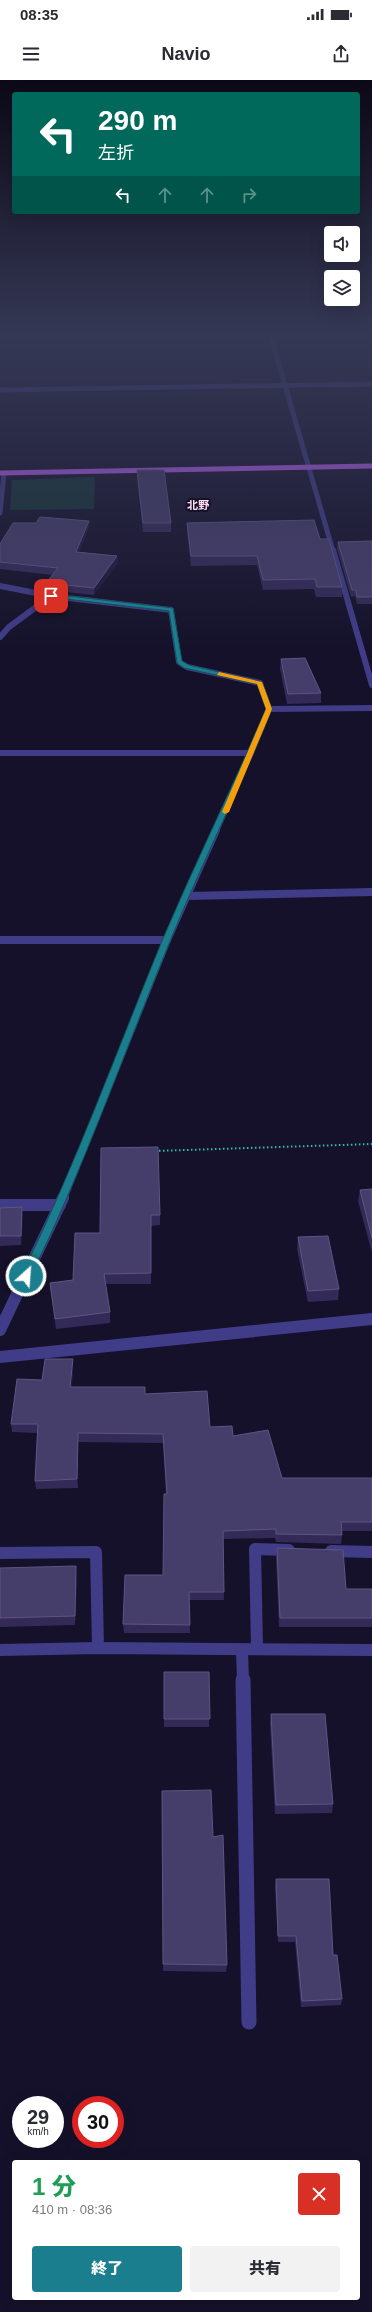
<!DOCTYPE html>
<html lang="ja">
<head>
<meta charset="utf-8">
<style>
  :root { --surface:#fff; --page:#f2f2f3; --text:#2b2b33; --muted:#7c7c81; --accent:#1b7e8e }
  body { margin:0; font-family:Helvetica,"Noto Sans JP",sans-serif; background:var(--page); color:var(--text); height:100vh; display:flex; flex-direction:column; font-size:15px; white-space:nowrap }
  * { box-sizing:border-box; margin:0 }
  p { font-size:13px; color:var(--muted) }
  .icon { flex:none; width:22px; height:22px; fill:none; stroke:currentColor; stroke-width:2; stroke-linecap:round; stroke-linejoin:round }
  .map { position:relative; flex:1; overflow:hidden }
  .drawer { position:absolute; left:12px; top:2080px; width:348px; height:140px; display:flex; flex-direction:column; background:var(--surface); border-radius:4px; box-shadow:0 4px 16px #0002 }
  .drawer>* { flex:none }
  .top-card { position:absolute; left:12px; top:12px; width:348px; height:122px; border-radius:4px; box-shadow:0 4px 16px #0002; background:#00695c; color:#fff; overflow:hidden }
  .controls { position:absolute; left:324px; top:146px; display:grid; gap:8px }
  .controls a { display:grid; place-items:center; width:36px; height:36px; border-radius:4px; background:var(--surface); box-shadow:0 4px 16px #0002; font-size:20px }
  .speed { position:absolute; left:12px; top:2016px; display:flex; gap:8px; font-size:20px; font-weight:700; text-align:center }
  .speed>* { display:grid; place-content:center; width:52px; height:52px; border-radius:50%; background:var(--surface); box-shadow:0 4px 16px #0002; line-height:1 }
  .speed small { font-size:10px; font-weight:400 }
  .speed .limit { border:6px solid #d22; background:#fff; color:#111 }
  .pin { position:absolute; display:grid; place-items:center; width:34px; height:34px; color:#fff; margin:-17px; border-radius:8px; box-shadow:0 2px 6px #0006 }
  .me { position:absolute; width:44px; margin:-22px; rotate:26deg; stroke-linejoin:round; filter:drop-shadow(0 0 3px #0008) }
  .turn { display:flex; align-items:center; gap:14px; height:84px; padding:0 20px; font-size:18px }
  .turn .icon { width:52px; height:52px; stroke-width:2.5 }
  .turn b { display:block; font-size:28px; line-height:34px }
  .lanes { display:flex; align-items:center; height:38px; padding:0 20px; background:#0003; justify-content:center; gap:20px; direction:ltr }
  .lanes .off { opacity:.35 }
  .round { display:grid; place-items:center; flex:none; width:42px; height:42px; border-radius:4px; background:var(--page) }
  .head { display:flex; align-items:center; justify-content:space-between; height:68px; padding:0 20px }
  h1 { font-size:24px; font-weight:800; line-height:30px; color:#1e9e55 }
  .cta { display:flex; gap:8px; margin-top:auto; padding:8px 20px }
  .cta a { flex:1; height:46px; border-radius:4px; background:var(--accent); color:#fff; font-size:16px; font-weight:800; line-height:46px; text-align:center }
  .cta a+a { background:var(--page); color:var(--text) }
  .status { display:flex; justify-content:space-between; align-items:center; height:28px; padding:0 20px; background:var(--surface); direction:ltr }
  .status svg { height:11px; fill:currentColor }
  header { display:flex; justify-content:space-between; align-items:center; height:52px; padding:0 20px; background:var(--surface); font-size:18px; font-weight:800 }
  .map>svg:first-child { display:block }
</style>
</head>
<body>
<div class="status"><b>08:35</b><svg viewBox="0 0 49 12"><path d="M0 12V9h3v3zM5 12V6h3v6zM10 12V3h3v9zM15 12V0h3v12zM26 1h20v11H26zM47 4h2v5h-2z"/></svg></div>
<header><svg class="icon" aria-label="menu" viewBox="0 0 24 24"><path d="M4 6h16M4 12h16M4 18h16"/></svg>Navio<svg class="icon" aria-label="share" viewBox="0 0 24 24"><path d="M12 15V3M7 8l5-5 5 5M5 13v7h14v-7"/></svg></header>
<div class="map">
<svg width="372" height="2232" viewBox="0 0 372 2232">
  <rect width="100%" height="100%" fill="#15112a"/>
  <polygon fill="#143433" points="95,397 94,429 10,430 12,400"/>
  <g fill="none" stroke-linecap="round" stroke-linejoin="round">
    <polyline stroke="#31bbb4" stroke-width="2" stroke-dasharray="1.5 2.5" stroke-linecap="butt" points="155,1071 372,1064"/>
    <g stroke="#403c88" stroke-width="5">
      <polyline points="271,257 333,471"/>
      <polyline points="0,310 372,304"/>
      <polyline points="0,433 4,393"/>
    </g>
    <g stroke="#403c88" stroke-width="6">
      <polyline points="333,470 372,605"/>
      <polyline points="0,506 51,516 171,530 179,582 187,587 260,603 269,629 251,673 0,673"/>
      <polyline points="0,557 9,547 51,516"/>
      <polyline points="269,629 372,628"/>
      <polyline points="216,751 251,673"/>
    </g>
    <g stroke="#403c88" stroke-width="8">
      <polyline points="188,816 372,812"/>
      <polyline points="0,860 167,860"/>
      <polyline points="63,1119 167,860 216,750"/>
    </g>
    <g stroke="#403c88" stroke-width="12">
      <polyline points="0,1125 60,1125"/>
      <polyline points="0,1250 63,1118"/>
      <polyline points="0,1277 372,1239"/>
      <polyline points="331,1471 372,1472"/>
      <polyline points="0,1473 96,1472 98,1568"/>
      <polyline points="257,1568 255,1469 289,1470"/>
      <polyline points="0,1570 98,1568 372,1570"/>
      <polyline points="242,1570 243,1601"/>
    </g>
    <polyline stroke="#403c88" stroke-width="15" points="243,1600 249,1942"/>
    <polyline stroke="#c462fe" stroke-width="5" points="0,393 372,386"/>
  </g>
  <g fill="#332a58">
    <polygon points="137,390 171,443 171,452 143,452 137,399"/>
    <polygon points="89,441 89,447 79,472 117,476 118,483 94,515 46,510 46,503 53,495 0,489 0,464 36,443"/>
    <polygon points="187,443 320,459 342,507 342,517 316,517 314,509 263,510 257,485 191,486 187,452"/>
    <polygon points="372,461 372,524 357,524 355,516 351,517 337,468 338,462"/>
    <polygon points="281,579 321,613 321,623 287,624 280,589"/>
    <polygon points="101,1068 160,1135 160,1145 151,1146 151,1204 105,1204 110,1232 110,1243 56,1249 51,1213 50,1203 73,1200 100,1153"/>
    <polygon points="372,1109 372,1173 358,1121 360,1110"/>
    <polygon points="0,1128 23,1137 21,1165 0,1166"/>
    <polygon points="298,1157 339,1209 338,1220 308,1222 297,1169"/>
    <polygon points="73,1279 73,1288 72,1307 145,1314 210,1347 233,1356 282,1398 372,1398 372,1451 342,1451 342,1455 341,1464 276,1462 275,1458 223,1459 224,1520 189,1520 190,1553 124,1553 123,1544 163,1495 166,1414 163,1363 78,1362 78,1408 36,1409 35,1401 37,1353 12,1352 11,1344 42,1300"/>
    <polygon points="277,1468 346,1509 372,1509 372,1547 279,1547 276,1477"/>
    <polygon points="0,1488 77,1495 75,1545 0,1547"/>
    <polygon points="209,1592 209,1647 164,1647 164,1639"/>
    <polygon points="271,1634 333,1724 332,1733 275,1734 270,1643"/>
    <polygon points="162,1711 213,1757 227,1885 226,1892 163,1891"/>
    <polygon points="276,1799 333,1875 342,1919 341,1925 301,1927 295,1862 278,1862 275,1806"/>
  </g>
  <g fill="#1f183e">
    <polygon points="89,441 89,447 76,478 76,472"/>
    <polygon points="117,476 118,483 94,515 94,508"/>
    <polygon points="22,1127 23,1137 21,1165 21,1156"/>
    <polygon points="73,1279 73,1288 71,1315 70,1307"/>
    <polygon points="78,1353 78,1408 77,1399"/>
    <polygon points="76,1486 77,1495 75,1545 75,1536"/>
  </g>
  <g fill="#453d6a" stroke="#5d5681">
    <polygon points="137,390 164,390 171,443 143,443"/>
    <polygon points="40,437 89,441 76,472 117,476 94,508 46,503 58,488 0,482 0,464 13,443 36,443"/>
    <polygon points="314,440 320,459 329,459 342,507 317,507 315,499 263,500 257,476 191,476 187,443"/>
    <polygon points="372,461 372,517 357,517 356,510 352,510 338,462"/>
    <polygon points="305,578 321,613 288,614 281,579"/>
    <polygon points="158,1067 160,1135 151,1135 151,1193 104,1194 110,1232 55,1239 50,1203 73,1200 75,1153 100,1153 101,1068"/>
    <polygon points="372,1109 372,1158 360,1110"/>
    <polygon points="22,1127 21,1156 0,1156 0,1128"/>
    <polygon points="328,1156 339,1209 308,1211 298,1157"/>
    <polygon points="45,1279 73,1279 70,1307 145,1307 145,1314 207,1311 210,1347 232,1346 233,1356 268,1350 282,1398 372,1398 372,1442 341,1442 342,1455 276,1454 276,1449 223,1451 224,1512 189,1512 190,1545 123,1544 125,1495 163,1495 164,1414 167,1414 163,1354 78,1353 77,1399 35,1401 38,1344 11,1344 17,1299 42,1300"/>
    <polygon points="277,1468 343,1470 346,1509 372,1509 372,1538 280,1538"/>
    <polygon points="76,1486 75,1536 0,1538 0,1488"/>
    <polygon points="164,1592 209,1592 210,1639 164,1639"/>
    <polygon points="271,1634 325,1634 333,1724 276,1725"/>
    <polygon points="211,1710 213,1757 223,1755 227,1885 163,1884 162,1711"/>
    <polygon points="276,1799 329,1799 333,1875 337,1875 342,1919 302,1921 296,1856 278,1856"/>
  </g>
  <linearGradient id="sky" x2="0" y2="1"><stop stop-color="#0c0917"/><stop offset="0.45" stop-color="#353855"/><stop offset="1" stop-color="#353855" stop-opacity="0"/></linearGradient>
  <rect width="372" height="569" fill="url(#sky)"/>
  <path fill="#1b7e8e" stroke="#12525c" d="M51 514 173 528 182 581 189 585 262 602 272 629C240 707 202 783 170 861 124 973 84 1087 31 1196L26 1199 21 1196C75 1087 116 973 162 861 195 783 233 707 266 629L257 604 184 588 177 583 169 531 49 517Z"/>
  <polygon fill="#f59e0b" points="219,592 262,602 272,629 229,732 225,734 222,732 266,629 257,604 217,595"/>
  <g text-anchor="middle" stroke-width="4" stroke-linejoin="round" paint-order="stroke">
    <g font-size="11" font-weight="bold" fill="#ffdcf2" stroke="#15112a">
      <text x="198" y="429">北野</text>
    </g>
  </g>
</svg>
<div class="controls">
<a><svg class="icon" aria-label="sound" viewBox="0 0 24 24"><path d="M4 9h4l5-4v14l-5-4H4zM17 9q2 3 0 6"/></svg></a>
<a><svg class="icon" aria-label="layers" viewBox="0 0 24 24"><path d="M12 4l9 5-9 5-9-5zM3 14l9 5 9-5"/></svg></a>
</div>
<div class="speed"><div>29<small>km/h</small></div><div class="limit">30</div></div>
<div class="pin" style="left:51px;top:516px;background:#d93025"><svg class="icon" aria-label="arrive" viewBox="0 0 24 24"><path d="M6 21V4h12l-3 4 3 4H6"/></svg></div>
<svg class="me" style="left:26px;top:1196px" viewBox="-20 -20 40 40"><circle r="17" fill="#1b7e8e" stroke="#fff" stroke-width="3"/><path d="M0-11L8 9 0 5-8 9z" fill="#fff"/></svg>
<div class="top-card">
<div class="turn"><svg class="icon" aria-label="left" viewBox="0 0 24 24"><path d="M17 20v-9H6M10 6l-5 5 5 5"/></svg><div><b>290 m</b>左折</div></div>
<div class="lanes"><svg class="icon" aria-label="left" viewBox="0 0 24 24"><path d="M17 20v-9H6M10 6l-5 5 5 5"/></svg><svg class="icon off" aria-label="ahead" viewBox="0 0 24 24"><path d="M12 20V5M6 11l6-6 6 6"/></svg><svg class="icon off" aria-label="ahead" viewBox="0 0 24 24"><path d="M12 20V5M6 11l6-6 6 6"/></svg><svg class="icon off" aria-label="right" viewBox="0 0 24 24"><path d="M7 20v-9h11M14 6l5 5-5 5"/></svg></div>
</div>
<section class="drawer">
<div class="head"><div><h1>1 分</h1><p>410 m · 08:36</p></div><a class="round" style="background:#d93025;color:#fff"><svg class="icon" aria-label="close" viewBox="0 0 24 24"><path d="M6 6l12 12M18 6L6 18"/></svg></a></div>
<div class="cta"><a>終了</a><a>共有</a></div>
</section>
</div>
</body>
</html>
